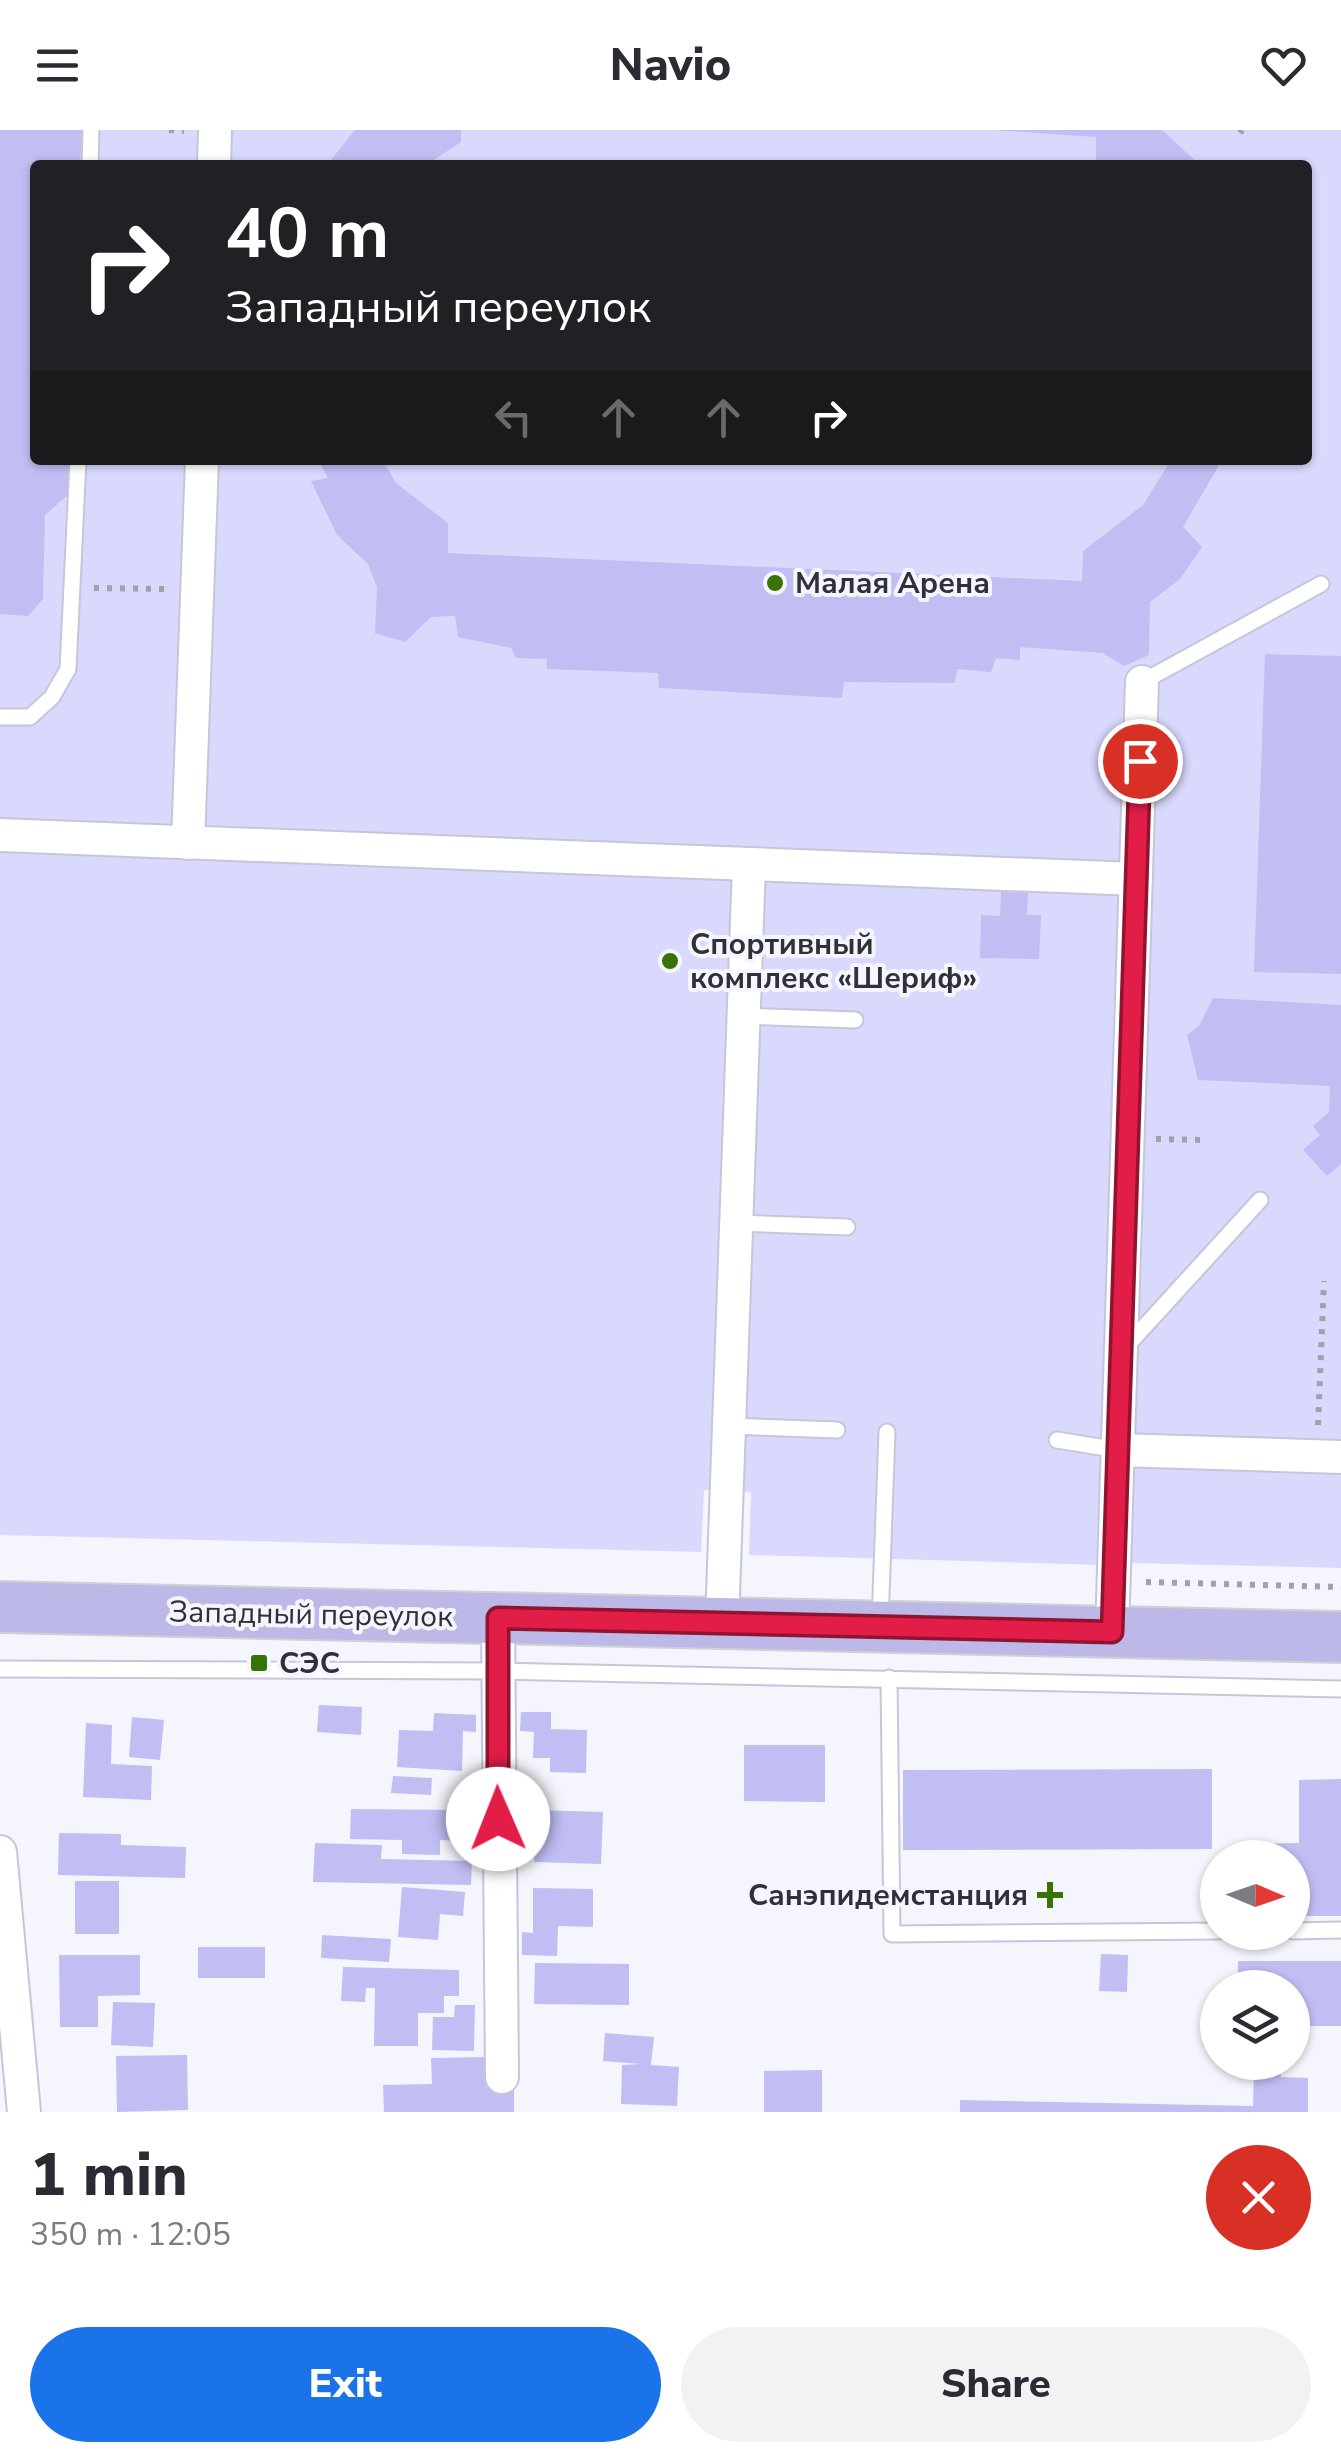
<!DOCTYPE html>
<html lang="en">
<head>
<meta charset="utf-8">
<style>
  :root { --surface:#fff; --page:#f2f2f3; --text:#2b2b33; --muted:#7c7c81; --accent:#1a73e8 }
  body { margin:0; font-family:"Nunito Sans",sans-serif; background:var(--page); color:var(--text); height:100vh; display:flex; flex-direction:column; font-size:38px; white-space:nowrap }
  * { box-sizing:border-box; margin:0 }
  p { font-size:32px; color:var(--muted) }
  .icon { flex:none; width:55px; height:55px; fill:none; stroke:currentColor; stroke-width:2; stroke-linecap:round; stroke-linejoin:round }
  .map { position:relative; height:1982px; overflow:hidden }
  .panel { display:flex; flex-direction:column; background:var(--surface); flex:1 }
  .panel>* { flex:none }
  .hud { position:absolute; left:30px; top:30px; width:1282px; height:305px; border-radius:10px; box-shadow:0 2px 8px #0004; background:#202124; color:#fff; overflow:hidden }
  .needle { width:65px; rotate:92deg }
  .tools { position:absolute; left:1200px; top:1710px; display:grid; gap:20px }
  .tools a { display:grid; place-items:center; width:110px; height:110px; border-radius:50%; background:var(--surface); box-shadow:0 2px 8px #0004; font-size:50px }
  .pin { position:absolute; display:grid; place-items:center; width:85px; height:85px; color:#fff; margin:-42px; border:5px solid #fff; border-radius:50%; box-shadow:0 2px 10px #0007 }
  .me { position:absolute; width:110px; margin:-55px; rotate:359deg; stroke-linejoin:round; filter:drop-shadow(0 0 8px #0008) }
  .turn { display:flex; align-items:center; gap:35px; height:210px; padding:0 30px; font-size:45px }
  .turn .icon { width:130px; height:130px; stroke-width:2.5 }
  .turn b { display:block; font-size:70px; line-height:85px }
  .lanes { display:flex; align-items:center; height:95px; padding:0 30px; background:#0003; justify-content:center; gap:50px; direction:ltr }
  .lanes .off { opacity:.35 }
  .round { display:grid; place-items:center; flex:none; width:105px; height:105px; border-radius:52px; background:var(--page) }
  .overview { display:flex; align-items:center; justify-content:space-between; height:170px; padding:0 30px }
  h1 { font-size:60px; font-weight:800; line-height:75px }
  .primary-button { display:flex; gap:20px; margin-top:auto; padding:20px 30px }
  .primary-button a { flex:1; height:115px; border-radius:60px; background:var(--accent); color:#fff; font-size:40px; font-weight:800; line-height:115px; text-align:center }
  .primary-button a+a { background:var(--page); color:var(--text) }
  header { display:flex; justify-content:space-between; align-items:center; height:130px; padding:0 30px; background:var(--surface); font-size:45px; font-weight:800 }
  .map>svg:first-child { display:block }
</style>
</head>
<body>
<header><svg class="icon" aria-label="menu" viewBox="0 0 24 24"><path d="M4 6h16M4 12h16M4 18h16"/></svg>Navio<svg class="icon" aria-label="heart" viewBox="0 0 24 24"><path d="M12 20l-8-8c-3-5 5-10 8-4 3-6 11-1 8 4z"/></svg></header>
<div class="map">
<svg width="1341" height="1982" viewBox="0 0 1341 1982">
  <rect width="100%" height="100%" fill="#f5f5fd"/>
  <path fill="#d9d9fd" fill-rule="evenodd" d="M0 0H1341V1438L1131 1433 1133 1382 1104 1381 1102 1435 749 1425 751 1362 704 1360 701 1422 0 1405ZM35 35H1308V330H35Z"/>
  <g fill="#c0bef3">
    <polygon points="0,0 82,0 80,35 35,35 35,330 69,330 68,365 45,385 43,469 28,486 0,484"/>
    <polygon points="355,0 461,0 461,12 426,35 327,35"/>
    <polygon points="992,0 1162,0 1200,35 1096,35 1096,7"/>
    <polygon points="318,330 383,330 396,353 448,393 448,423 1082,451 1083,421 1143,375 1171,330 1222,330 1183,397 1202,417 1180,449 1150,472 1149,525 1124,536 1103,523 1020,517 1020,530 996,528 991,542 957,539 955,553 844,552 842,568 659,558 658,543 547,539 547,529 516,528 511,518 458,507 455,486 431,487 405,512 375,503 377,457 368,434 337,405 311,351 328,348"/>
    <polygon points="1265,524 1341,526 1341,844 1254,842"/>
    <polygon points="1001,762 1028,763 1027,785 1041,785 1039,829 980,828 981,785 1000,786"/>
    <polygon points="1213,868 1341,875 1341,1034 1327,1046 1303,1020 1320,1005 1313,996 1329,982 1330,956 1198,950 1187,905 1199,896"/>
    <polygon points="319,1575 362,1577 361,1605 317,1602"/>
    <polygon points="521,1582 551,1582 551,1599 587,1600 586,1643 550,1642 550,1628 533,1628 534,1602 520,1601"/>
    <polygon points="434,1583 476,1585 476,1602 463,1601 462,1641 397,1637 399,1600 433,1601"/>
    <polygon points="132,1587 164,1590 160,1630 129,1627"/>
    <polygon points="86,1593 112,1595 111,1634 152,1636 151,1670 83,1667"/>
    <polygon points="744,1615 825,1615 825,1672 744,1671"/>
    <polygon points="1212,1639 1212,1719 903,1720 903,1640"/>
    <polygon points="393,1646 432,1648 431,1665 391,1663"/>
    <polygon points="1341,1649 1341,1786 1292,1786 1292,1728 1253,1728 1252,1714 1299,1713 1299,1650"/>
    <polygon points="351,1679 463,1680 463,1711 440,1710 440,1725 402,1724 402,1710 350,1709"/>
    <polygon points="535,1680 603,1682 601,1734 534,1732"/>
    <polygon points="59,1703 121,1704 121,1715 186,1717 185,1748 58,1745"/>
    <polygon points="315,1713 382,1715 381,1729 472,1731 471,1755 313,1752"/>
    <rect x="75" y="1751" width="44" height="53"/>
    <polygon points="402,1757 465,1762 463,1786 440,1784 438,1810 398,1807"/>
    <polygon points="533,1758 593,1759 593,1797 558,1796 557,1826 522,1825 522,1802 533,1803"/>
    <polygon points="322,1805 391,1809 389,1832 321,1828"/>
    <rect x="198" y="1817" width="67" height="31"/>
    <polygon points="1101,1824 1128,1825 1127,1862 1099,1861"/>
    <polygon points="59,1825 140,1825 140,1865 98,1866 98,1897 60,1897"/>
    <polygon points="1238,1831 1341,1831 1341,1896 1292,1896 1292,1858 1238,1858"/>
    <polygon points="535,1833 629,1834 629,1875 534,1874"/>
    <polygon points="343,1837 459,1840 459,1866 444,1866 444,1883 418,1883 418,1916 374,1916 375,1858 366,1858 365,1872 341,1871"/>
    <polygon points="113,1872 155,1873 153,1917 111,1915"/>
    <polygon points="455,1875 475,1875 474,1921 432,1920 433,1887 454,1887"/>
    <polygon points="605,1903 654,1907 651,1935 679,1937 677,1976 621,1974 622,1935 641,1934 603,1931"/>
    <polygon points="187,1925 188,1980 117,1982 116,1926"/>
    <polygon points="485,1927 486,1957 514,1956 514,1982 384,1982 383,1955 432,1954 431,1928"/>
    <polygon points="1254,1932 1281,1932 1281,1947 1308,1948 1308,1982 960,1982 960,1970 1253,1976"/>
    <polygon points="822,1940 822,1982 764,1982 764,1941"/>
  </g>
  <g fill="none" stroke-linecap="round" stroke-linejoin="round">
    <defs>
      <g id="lane">
        <polyline points="90,35 91,0"/>
        <polyline points="1142,552 1321,454"/>
        <polyline points="0,587 30,587 52,567 68,539 78,330"/>
        <polyline points="744,886 855,890"/>
        <polyline points="736,1093 847,1097"/>
        <polyline points="1124,1219 1260,1070"/>
        <polyline points="729,1296 837,1300"/>
        <polyline points="1057,1310 1118,1320"/>
        <polyline points="880,1493 887,1302"/>
        <polyline points="0,1539 497,1541 1341,1559"/>
        <polyline points="889,1548 892,1804 1218,1801"/>
        <polyline points="1292,1801 1341,1800"/>
      </g>
      <g id="street">
        <polyline points="214,35 215,0"/>
        <polyline points="0,705 749,734"/>
        <polyline points="188,713 202,330"/>
        <polyline points="1118,1320 1341,1327"/>
        <polyline points="498,1488 502,1947"/>
        <polyline points="722,1493 749,734 1136,749"/>
        <polyline points="1112,1502 1142,552"/>
        <polyline points="0,1722 24,1982"/>
      </g>
      <polyline id="primary" points="0,1477 1341,1507"/>
    </defs>
    <use href="#lane" stroke="#c6c6da" stroke-width="19"/>
    <use href="#street" stroke="#c6c6da" stroke-width="36"/>
    <use href="#primary" stroke="#d1d1d3" stroke-width="54"/>
    <g stroke="#a1a1a9" stroke-width="6" stroke-dasharray="5 8" stroke-linecap="butt">
      <polyline points="169,0 184,1"/>
      <polyline points="1240,3 1242,0"/>
      <polyline points="94,458 166,459"/>
      <polyline points="1156,1009 1201,1010"/>
      <polyline points="1318,1295 1324,1151"/>
      <polyline points="1146,1452 1341,1457"/>
    </g>
    <use href="#lane" stroke="#fff" stroke-width="15"/>
    <use href="#street" stroke="#fff" stroke-width="32"/>
    <use href="#primary" stroke="#bcb9e8" stroke-width="50"/>
  </g>
  <g fill="none" stroke-linecap="round" stroke-linejoin="round">
    <defs>
      <polyline id="route" points="498,1689 498,1488 1112,1502 1140,631"/>
    </defs>
    <use href="#route" stroke="#92132f" stroke-width="25"/>
    <use href="#route" stroke="#e11d48" stroke-width="18"/>
  </g>
  <g fill="#387306" stroke="#f5f5fd" stroke-width="4">
    <circle cx="775" cy="453" r="10"/>
    <circle cx="670" cy="831" r="10"/>
    <rect x="249" y="1523" width="20" height="20" rx="5"/>
    <path d="M1045 1750h10v10h10v10h-10v10h-10v-10h-10v-10h10z"/>
  </g>
  <g text-anchor="middle" stroke-width="8" stroke-linejoin="round" paint-order="stroke">
    <g font-size="30" font-weight="bold" fill="#303038" stroke="#f5f5fd" text-anchor="start">
      <text x="795" y="463">Малая Арена</text>
      <text x="690" y="824">Спортивный<tspan x="690" dy="34">комплекс «Шериф»</tspan></text>
      <text x="279" y="1543">СЭС</text>
      <text x="1028" y="1775" text-anchor="end">Санэпидемстанция</text>
    </g>
    <g font-size="30" fill="#303038" stroke="#f5f5fd">
      <text transform="translate(311 1484) rotate(1)" y="10">Западный переулок</text>
    </g>
  </g>
</svg>
<div class="tools">
<a><svg class="needle" viewBox="-14 -14 28 28"><path d="M0-13l5 13h-10z" fill="#e53935"/><path d="M0 13l5-13h-10z" fill="#7c7c81"/></svg></a>
<a><svg class="icon" aria-label="layers" viewBox="0 0 24 24"><path d="M12 4l9 5-9 5-9-5zM3 14l9 5 9-5"/></svg></a>
</div>
<div class="pin" style="left:1140px;top:631px;background:#d93025"><svg class="icon" aria-label="arrive" viewBox="0 0 24 24"><path d="M6 21V4h12l-3 4 3 4H6"/></svg></div>
<svg class="me" style="left:498px;top:1689px" viewBox="-20 -20 40 40"><circle r="19" fill="#fff"/><path d="M0-13L10 11 0 6-10 11z" fill="#e11d48"/></svg>
<div class="hud">
<div class="turn"><svg class="icon" aria-label="right" viewBox="0 0 24 24"><path d="M7 20v-9h11M14 6l5 5-5 5"/></svg><div><b>40 m</b>Западный переулок</div></div>
<div class="lanes"><svg class="icon off" aria-label="left" viewBox="0 0 24 24"><path d="M17 20v-9H6M10 6l-5 5 5 5"/></svg><svg class="icon off" aria-label="ahead" viewBox="0 0 24 24"><path d="M12 20V5M6 11l6-6 6 6"/></svg><svg class="icon off" aria-label="ahead" viewBox="0 0 24 24"><path d="M12 20V5M6 11l6-6 6 6"/></svg><svg class="icon" aria-label="right" viewBox="0 0 24 24"><path d="M7 20v-9h11M14 6l5 5-5 5"/></svg></div>
</div>
</div>
<section class="panel">
<div class="overview"><div><h1>1 min</h1><p>350 m · 12:05</p></div><a class="round" style="background:#d93025;color:#fff"><svg class="icon" aria-label="close" viewBox="0 0 24 24"><path d="M6 6l12 12M18 6L6 18"/></svg></a></div>
<div class="primary-button"><a>Exit</a><a>Share</a></div>
</section>
</body>
</html>
